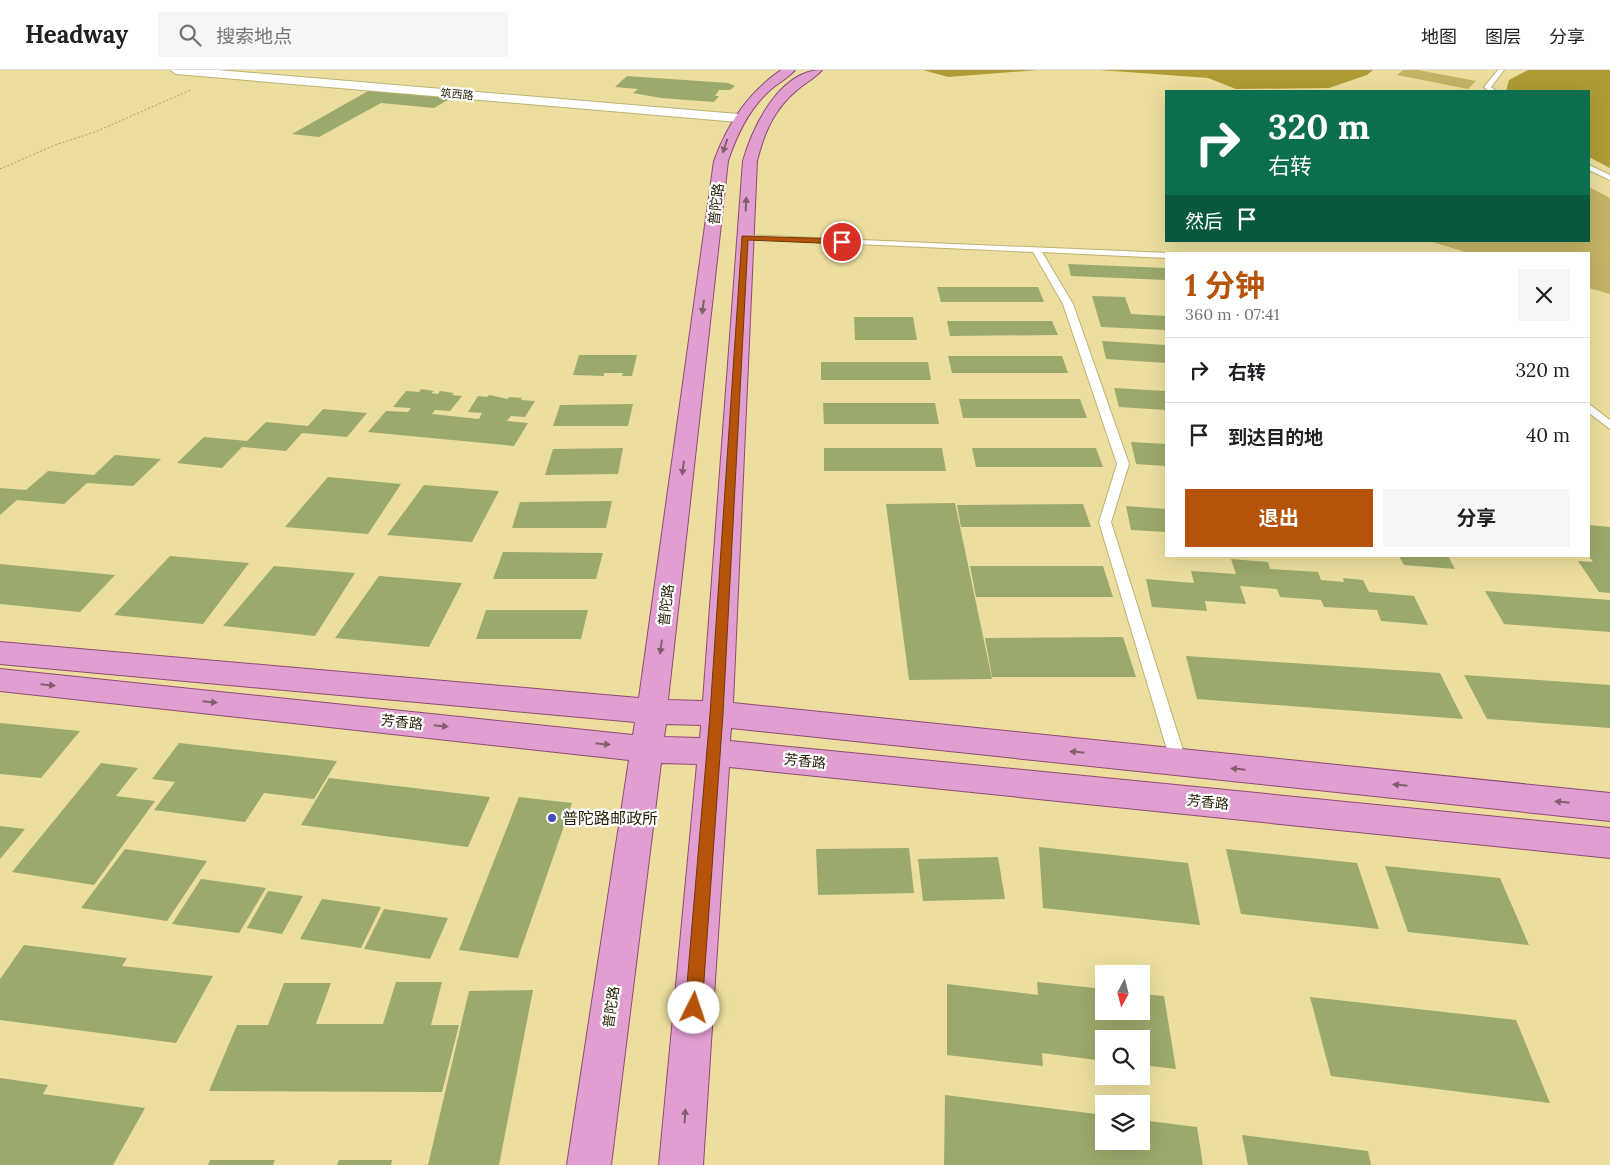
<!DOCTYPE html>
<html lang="zh">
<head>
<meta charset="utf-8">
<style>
  :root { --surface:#fff; --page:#f6f6f6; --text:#202124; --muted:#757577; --line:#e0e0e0; --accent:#b45309 }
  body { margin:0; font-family:Lora,"Noto Sans SC",serif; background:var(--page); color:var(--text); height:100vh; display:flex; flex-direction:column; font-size:19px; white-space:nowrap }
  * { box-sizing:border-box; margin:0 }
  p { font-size:16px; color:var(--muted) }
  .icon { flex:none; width:28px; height:28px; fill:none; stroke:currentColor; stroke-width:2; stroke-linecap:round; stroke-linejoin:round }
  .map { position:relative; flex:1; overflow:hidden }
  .sheet { position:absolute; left:1165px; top:182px; width:425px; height:305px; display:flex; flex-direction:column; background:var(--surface); border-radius:0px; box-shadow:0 5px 20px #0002 }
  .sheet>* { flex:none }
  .banner { position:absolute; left:1165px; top:20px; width:425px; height:152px; border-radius:0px; box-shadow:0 5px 20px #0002; background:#0b6e4f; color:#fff; overflow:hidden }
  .needle { width:32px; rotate:187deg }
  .tools { position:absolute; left:1095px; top:895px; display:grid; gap:10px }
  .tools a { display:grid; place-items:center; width:55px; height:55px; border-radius:0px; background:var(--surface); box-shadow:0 5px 20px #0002; font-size:25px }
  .pin { position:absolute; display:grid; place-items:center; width:42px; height:42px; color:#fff; margin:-21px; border:2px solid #fff; border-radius:50%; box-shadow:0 1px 5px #0007 }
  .me { position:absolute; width:55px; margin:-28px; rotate:4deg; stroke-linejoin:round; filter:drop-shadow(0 0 4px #0008) }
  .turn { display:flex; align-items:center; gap:18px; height:105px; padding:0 20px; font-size:22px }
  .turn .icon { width:65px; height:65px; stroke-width:2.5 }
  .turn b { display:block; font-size:35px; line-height:42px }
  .then { display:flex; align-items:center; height:48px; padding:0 20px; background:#0003; gap:10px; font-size:19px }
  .round { display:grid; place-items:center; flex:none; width:52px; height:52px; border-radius:0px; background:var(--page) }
  .summary { display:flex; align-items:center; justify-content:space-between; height:85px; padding:0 20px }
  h1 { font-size:30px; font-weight:700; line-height:38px; color:var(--accent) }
  .button { display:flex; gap:10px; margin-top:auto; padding:10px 20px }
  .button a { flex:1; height:58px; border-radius:0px; background:var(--accent); color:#fff; font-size:20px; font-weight:700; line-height:58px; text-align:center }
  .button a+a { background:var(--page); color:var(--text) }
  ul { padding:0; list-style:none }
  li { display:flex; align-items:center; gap:15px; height:65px; padding:0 20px; border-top:1px solid var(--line) }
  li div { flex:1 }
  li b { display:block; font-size:19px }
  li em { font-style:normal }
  header { display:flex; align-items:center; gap:30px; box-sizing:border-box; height:70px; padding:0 25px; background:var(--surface); border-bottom:1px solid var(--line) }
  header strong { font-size:24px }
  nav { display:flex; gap:28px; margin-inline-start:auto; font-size:18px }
  .search { width:350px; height:45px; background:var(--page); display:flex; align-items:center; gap:12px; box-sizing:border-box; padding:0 18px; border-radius:0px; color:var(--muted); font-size:19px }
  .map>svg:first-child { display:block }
</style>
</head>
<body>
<header>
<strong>Headway</strong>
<div class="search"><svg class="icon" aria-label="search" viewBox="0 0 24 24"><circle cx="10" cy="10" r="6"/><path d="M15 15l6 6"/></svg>搜索地点</div>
<nav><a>地图</a><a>图层</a><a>分享</a></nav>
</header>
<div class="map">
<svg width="1610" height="1095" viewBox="0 0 1610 1095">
  <rect width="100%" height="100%" fill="#ebde9e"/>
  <g fill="#c3b365">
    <polygon points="1403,0 1418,0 1476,11 1468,19 1397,5"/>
    <polygon points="1589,117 1610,128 1610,224 1589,218 1589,184 1472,184 1429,171 1589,171"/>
  </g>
  <g fill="#b09c35">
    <polygon points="923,0 1038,0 948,7"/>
    <polygon points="1100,0 1373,0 1367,5 1329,18 1236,19 1208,8"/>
    <polygon points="1528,0 1610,0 1610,98 1589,87 1589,21 1506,21 1509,10"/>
  </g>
  <g fill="#9ca96c">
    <polygon points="627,6 728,13 735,16 730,20 719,20 715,26 719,26 714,32 661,28 633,23 638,19 615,17"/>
    <polygon points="370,20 453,27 434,38 381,33 319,67 292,64"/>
    <polygon points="1068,194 1166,198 1166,210 1071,206"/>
    <polygon points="937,217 1038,217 1044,232 941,232"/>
    <polygon points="1092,226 1125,227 1131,244 1166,246 1166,260 1101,257"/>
    <polygon points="854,247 913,247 917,270 855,270"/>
    <polygon points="947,251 1052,251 1058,265 950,266"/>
    <polygon points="1102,271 1166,275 1166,293 1106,289"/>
    <polygon points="579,285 637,285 632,306 622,306 623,303 604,303 604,306 573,305"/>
    <polygon points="948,286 1062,286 1068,303 952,303"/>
    <polygon points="821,292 928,292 931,310 821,310"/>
    <polygon points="1114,318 1166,321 1166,340 1119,337"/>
    <polygon points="421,319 434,321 431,323 438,324 440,321 454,323 452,325 462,326 450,341 435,340 432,344 479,349 482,343 468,342 478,326 487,327 489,325 508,329 509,327 522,328 521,330 535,331 525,347 511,346 507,351 528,353 514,376 368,362 386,341 408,342 411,338 393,337 406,321 419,322"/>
    <polygon points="959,329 1080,329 1087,348 963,348"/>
    <polygon points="823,333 935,333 939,354 824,354"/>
    <polygon points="633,334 628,356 553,356 560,335"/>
    <polygon points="323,339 367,343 347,367 302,363 286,381 242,377 222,398 177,393 204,367 247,371 266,352 308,356"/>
    <polygon points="1131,372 1166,374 1166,396 1136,394"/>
    <polygon points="623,378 618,404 545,405 553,379"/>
    <polygon points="824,378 942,378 946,401 824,401"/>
    <polygon points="972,378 1096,378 1103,397 976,397"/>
    <polygon points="115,385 161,389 133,416 87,413 64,434 17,430 0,445 0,418 26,420 48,401 94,405"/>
    <polygon points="328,407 401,414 368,464 285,457"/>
    <polygon points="424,415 499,421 472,472 387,465"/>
    <polygon points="612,431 606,458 512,458 520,432"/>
    <polygon points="955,433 992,609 909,610 886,434"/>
    <polygon points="1083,434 1091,457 961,457 957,435"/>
    <polygon points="1126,436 1166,439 1166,462 1131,460"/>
    <polygon points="1589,455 1610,457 1610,523 1599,522 1578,491 1593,492 1589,487"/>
    <polygon points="503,482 603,483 596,509 493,509"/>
    <polygon points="170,486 249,493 203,554 114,545"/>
    <polygon points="1399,486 1448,486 1455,499 1404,495"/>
    <polygon points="1231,489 1268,492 1270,499 1318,502 1321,510 1344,512 1343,508 1363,510 1369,522 1414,526 1428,555 1381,551 1377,540 1324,537 1321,530 1280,527 1277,519 1240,516 1246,534 1205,531 1207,541 1152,537 1146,509 1194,513 1191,501 1236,504"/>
    <polygon points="0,494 115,505 80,542 0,534"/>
    <polygon points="274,496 355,503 315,566 223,556"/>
    <polygon points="970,496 1103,496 1113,527 976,527"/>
    <polygon points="379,506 462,513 429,577 335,568"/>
    <polygon points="1485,521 1610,530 1610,562 1504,554"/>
    <polygon points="486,540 588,540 581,569 476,569"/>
    <polygon points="1123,567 1136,607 992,607 985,568"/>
    <polygon points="1186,586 1440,603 1463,649 1197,629"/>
    <polygon points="1464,605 1610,615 1610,658 1487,649"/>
    <polygon points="0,653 80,661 41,708 0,704"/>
    <polygon points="179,673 337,691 314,729 264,723 245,752 154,740 175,712 152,709"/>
    <polygon points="101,693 138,698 116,726 155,731 94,815 12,802"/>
    <polygon points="329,708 490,727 468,777 301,755"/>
    <polygon points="519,727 572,733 518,888 459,880"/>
    <polygon points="0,756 25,759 0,789"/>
    <polygon points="1039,777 1188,793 1200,855 1043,838"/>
    <polygon points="909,778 914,823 818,825 816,779"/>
    <polygon points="125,779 207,791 167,851 81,838"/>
    <polygon points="1226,779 1357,793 1379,859 1241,844"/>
    <polygon points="998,787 1005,829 923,831 918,789"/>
    <polygon points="1385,796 1500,808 1529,875 1408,862"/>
    <polygon points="201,809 266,818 239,863 172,854"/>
    <polygon points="268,821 303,826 282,864 247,858"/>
    <polygon points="322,829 381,837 361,878 300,869"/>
    <polygon points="384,839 448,848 430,889 364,879"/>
    <polygon points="24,875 127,888 122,896 213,906 176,973 0,950 0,909"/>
    <polygon points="396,912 442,912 431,955 459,955 442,1022 209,1021 237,955 268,955 284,913 331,913 316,954 383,954"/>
    <polygon points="1037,912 1104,919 1104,941 1141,941 1141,924 1164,926 1176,999 1141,995 1141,969 1104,969 1104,991 1042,983 1043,996 947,985 947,914 1038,925"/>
    <polygon points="533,920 499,1095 428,1095 469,921"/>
    <polygon points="1310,927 1516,950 1550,1033 1331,1006"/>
    <polygon points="0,1008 48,1015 43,1024 145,1038 113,1095 0,1095"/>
    <polygon points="945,1025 1104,1045 1104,1071 1141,1071 1141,1050 1197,1057 1203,1095 944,1095"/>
    <polygon points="1242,1065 1368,1081 1371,1095 1248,1095"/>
    <polygon points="210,1090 275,1090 273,1095 208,1095"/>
    <polygon points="339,1090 392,1090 391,1095 337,1095"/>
  </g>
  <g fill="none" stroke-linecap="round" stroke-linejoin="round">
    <defs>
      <g id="service">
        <polygon points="1498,0 1504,0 1491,17 1496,21 1489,21 1484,17"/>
        <polygon points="1589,95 1610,105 1610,110 1589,100"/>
        <polygon points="742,165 1169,183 1166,184 1166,188 1042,182 1073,234 1129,394 1111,452 1187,693 1185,698 1179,700 1173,698 1171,693 1099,452 1117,394 1063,234 1033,182 745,169 742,169"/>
        <polygon points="1589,334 1610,350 1610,359 1589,343"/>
      </g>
      <polygon id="minor" points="170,0 218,0 738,44 745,48 738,52 176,4"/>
      <path id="primary" d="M781 0H795C788 8 778 13 770 20 749 39 737 64 728 91L668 630 703 631 743 91C753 56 780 0 822 0 815 8 805 13 797 20 774 39 764 63 757 91L733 633 1610 723V751L731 658 730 671 1610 758V788L729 697 703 1095H659L697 694 661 693 611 1095H567L629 690 0 621V599L633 665 635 652 0 594V572L639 628 714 91C728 53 748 23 781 0ZM666 654 701 655 700 668 664 667Z"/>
    </defs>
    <use href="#service" stroke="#beb172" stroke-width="2"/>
    <use href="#minor" stroke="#beb172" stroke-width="2"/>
    <use href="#primary" stroke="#914974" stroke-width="2"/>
    <polyline stroke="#a89d6a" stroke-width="1" stroke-dasharray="2 2" stroke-linecap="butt" points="0,99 55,75 95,62 191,20"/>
    <use href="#service" fill="#fff" fill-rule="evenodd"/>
    <use href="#minor" fill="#fff" fill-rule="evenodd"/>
    <use href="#primary" fill="#e09fd0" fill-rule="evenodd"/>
  </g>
  <defs><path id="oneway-solid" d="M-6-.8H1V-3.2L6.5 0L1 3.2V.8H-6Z" transform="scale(1.25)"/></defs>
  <g fill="#825f6a">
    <use href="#oneway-solid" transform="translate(725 76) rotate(108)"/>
    <use href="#oneway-solid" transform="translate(746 134) rotate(-87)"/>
    <use href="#oneway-solid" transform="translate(703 237) rotate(97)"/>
    <use href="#oneway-solid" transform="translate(683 398) rotate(97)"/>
    <use href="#oneway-solid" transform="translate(661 577) rotate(97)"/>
    <use href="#oneway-solid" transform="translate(48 615) rotate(6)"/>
    <use href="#oneway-solid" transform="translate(210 632) rotate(6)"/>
    <use href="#oneway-solid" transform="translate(441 656) rotate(6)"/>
    <use href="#oneway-solid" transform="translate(603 674) rotate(6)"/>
    <use href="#oneway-solid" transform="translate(1077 682) rotate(-174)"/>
    <use href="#oneway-solid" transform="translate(1238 699) rotate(-174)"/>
    <use href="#oneway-solid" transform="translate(1400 715) rotate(-174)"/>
    <use href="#oneway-solid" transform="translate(1562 732) rotate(-174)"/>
    <use href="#oneway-solid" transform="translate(685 1046) rotate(-86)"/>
  </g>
  <polygon fill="#b45309" stroke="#753606" points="742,166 842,169 845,172 842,174 748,170 723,644 702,938 699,943 694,946 688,943 685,938 710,644"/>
  <circle fill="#4a48be" stroke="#fefefe" stroke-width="2" cx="552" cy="748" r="5"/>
  <g text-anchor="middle" stroke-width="4.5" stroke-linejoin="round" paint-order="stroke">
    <g font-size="11" fill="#241f05" stroke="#fefefe">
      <text transform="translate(457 24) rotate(5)" y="4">筑西路</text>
    </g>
    <g font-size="14" fill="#241f05" stroke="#fefefe">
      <text transform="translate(716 134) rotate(-83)" y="5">普陀路</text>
      <text transform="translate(666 535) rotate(-83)" y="5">普陀路</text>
      <text transform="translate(402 652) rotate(6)" y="5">芳香路</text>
      <text transform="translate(805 691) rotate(6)" y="5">芳香路</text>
      <text transform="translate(1208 732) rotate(6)" y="5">芳香路</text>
      <text transform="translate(611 937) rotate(-82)" y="5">普陀路</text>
    </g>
    <g font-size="16" fill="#241f05" stroke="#fefefe" text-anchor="start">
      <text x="562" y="754">普陀路邮政所</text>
    </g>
  </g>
</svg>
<div class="tools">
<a><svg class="needle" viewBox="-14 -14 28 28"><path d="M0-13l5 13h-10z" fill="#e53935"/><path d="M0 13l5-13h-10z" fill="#757577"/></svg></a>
<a><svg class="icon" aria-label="search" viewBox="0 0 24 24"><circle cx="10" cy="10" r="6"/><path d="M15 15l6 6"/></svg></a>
<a><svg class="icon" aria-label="layers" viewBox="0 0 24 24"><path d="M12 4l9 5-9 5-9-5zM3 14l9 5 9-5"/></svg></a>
</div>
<div class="pin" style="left:842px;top:172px;background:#d93025"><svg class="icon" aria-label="arrive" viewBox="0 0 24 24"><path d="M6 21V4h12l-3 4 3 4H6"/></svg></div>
<svg class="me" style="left:694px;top:938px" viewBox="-20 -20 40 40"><circle r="19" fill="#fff"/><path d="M0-13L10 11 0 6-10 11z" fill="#b45309"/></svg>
<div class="banner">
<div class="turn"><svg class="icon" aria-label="right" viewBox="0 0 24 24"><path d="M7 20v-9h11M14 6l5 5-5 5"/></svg><div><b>320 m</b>右转</div></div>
<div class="then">然后<svg class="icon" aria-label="arrive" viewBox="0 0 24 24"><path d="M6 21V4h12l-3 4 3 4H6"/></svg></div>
</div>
<section class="sheet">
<div class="summary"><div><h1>1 分钟</h1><p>360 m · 07:41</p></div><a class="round"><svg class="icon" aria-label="close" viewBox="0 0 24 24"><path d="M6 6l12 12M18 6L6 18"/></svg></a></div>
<ul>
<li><svg class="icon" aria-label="right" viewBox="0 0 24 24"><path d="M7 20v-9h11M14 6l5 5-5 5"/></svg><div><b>右转</b></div><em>320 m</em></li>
<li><svg class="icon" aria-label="arrive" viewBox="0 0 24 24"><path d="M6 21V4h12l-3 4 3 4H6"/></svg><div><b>到达目的地</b></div><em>40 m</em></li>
</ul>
<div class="button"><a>退出</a><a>分享</a></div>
</section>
</div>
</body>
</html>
